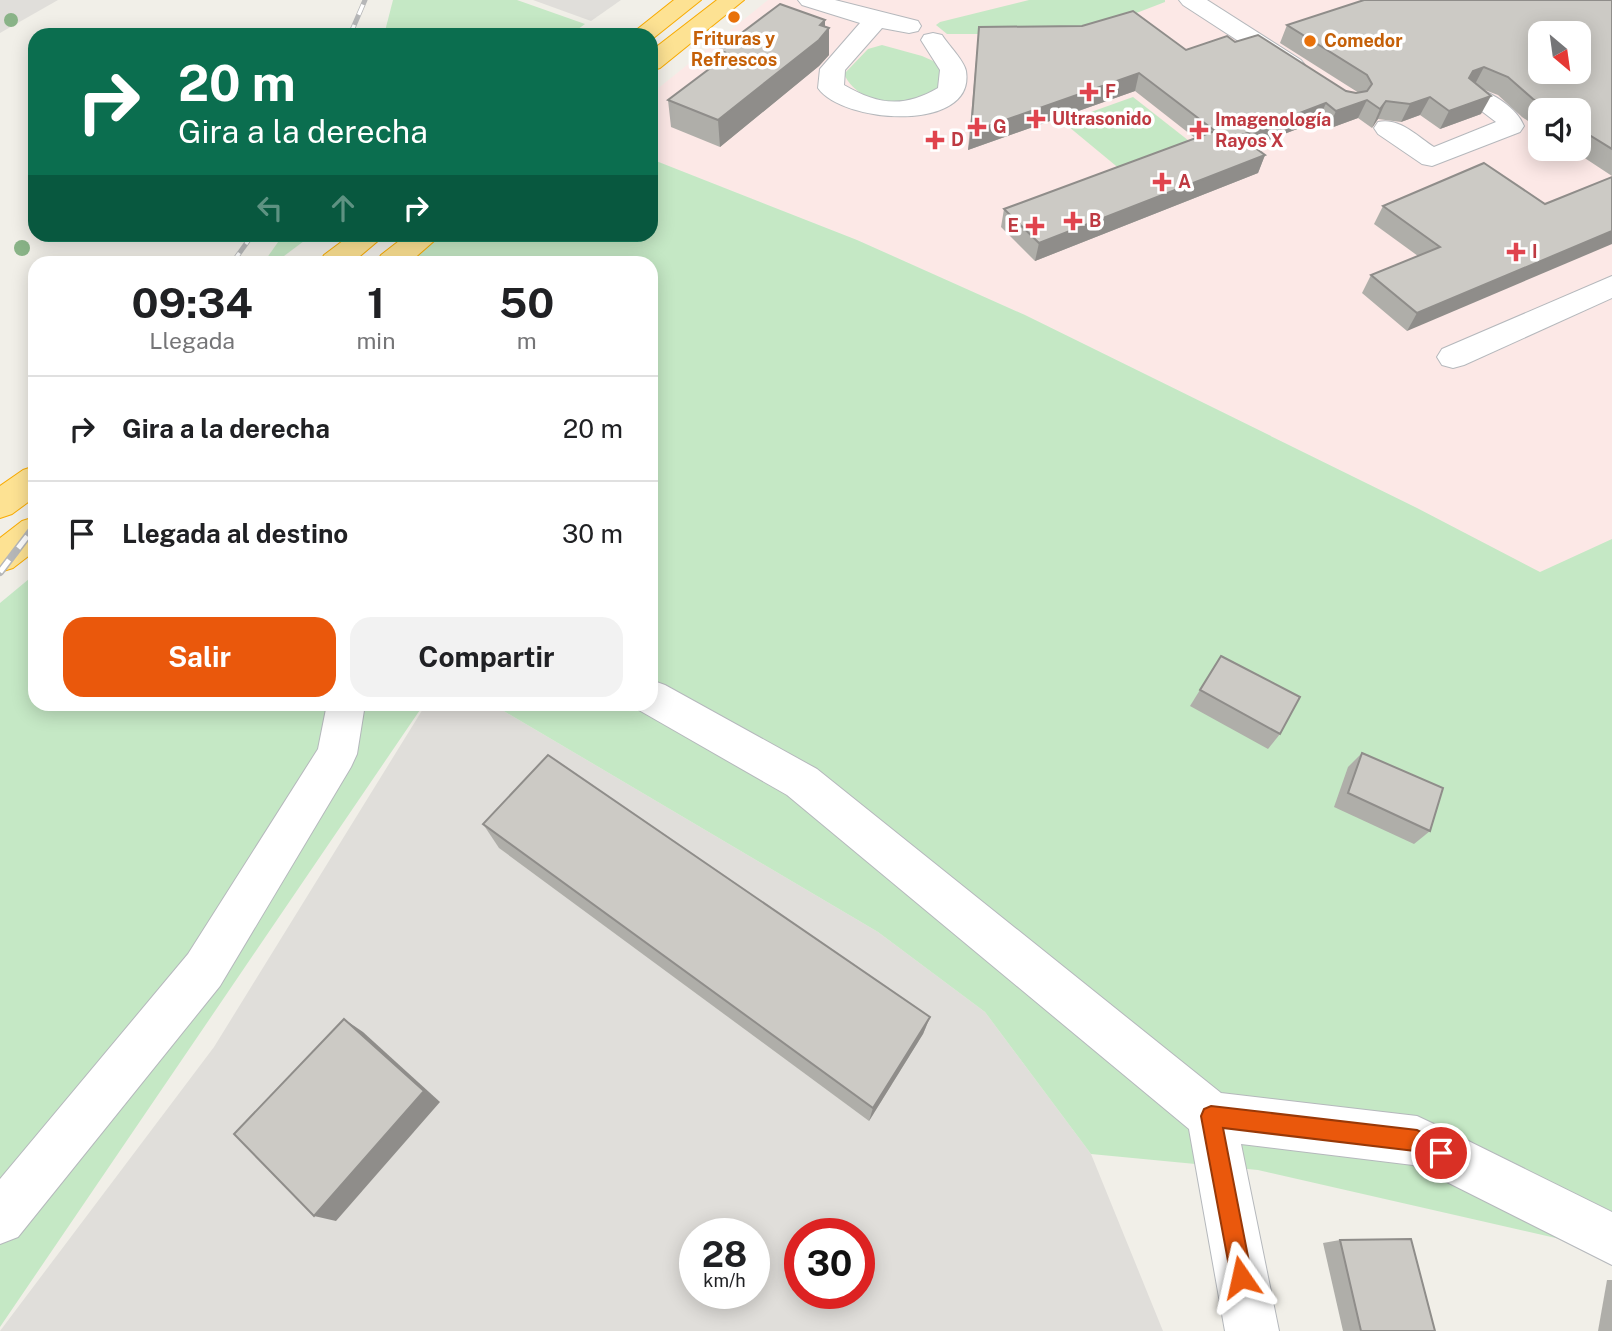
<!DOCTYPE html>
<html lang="es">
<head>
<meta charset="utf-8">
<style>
  :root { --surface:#fff; --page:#f2f2f2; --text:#202124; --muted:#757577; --line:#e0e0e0; --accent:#ea580c }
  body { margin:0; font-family:"Public Sans",sans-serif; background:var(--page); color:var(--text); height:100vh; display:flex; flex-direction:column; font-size:26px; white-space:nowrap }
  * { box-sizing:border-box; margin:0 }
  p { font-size:23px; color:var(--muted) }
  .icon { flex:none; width:38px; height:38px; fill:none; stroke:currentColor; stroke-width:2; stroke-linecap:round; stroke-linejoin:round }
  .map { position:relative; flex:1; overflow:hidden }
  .side { position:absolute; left:28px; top:256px; width:630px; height:455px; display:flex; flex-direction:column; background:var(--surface); border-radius:21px; box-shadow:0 4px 18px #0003 }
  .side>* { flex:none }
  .top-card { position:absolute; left:28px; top:28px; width:630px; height:214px; border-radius:21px; box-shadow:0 4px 18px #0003; background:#0b6e4f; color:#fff; overflow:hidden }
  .needle { width:46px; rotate:151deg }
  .fabs { position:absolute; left:1528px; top:21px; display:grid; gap:14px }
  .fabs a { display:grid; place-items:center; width:63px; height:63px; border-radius:14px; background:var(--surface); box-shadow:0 4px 18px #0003; font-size:35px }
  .speed { position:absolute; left:679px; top:1218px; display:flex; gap:14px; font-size:35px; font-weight:700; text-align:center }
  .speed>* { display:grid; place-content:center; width:91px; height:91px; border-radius:50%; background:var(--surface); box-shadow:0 4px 18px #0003; line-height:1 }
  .speed small { font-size:18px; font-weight:400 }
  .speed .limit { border:10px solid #d22; background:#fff; color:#111 }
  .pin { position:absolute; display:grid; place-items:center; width:60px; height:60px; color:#fff; margin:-30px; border:4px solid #fff; border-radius:50%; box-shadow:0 2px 7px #0007 }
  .me { position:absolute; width:77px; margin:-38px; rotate:349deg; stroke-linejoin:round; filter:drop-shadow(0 0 5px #0008) }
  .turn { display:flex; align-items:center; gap:24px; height:147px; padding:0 35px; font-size:32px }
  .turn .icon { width:91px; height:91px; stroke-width:2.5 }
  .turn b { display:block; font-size:49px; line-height:60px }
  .lanes { display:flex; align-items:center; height:66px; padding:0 35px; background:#0003; justify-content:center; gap:35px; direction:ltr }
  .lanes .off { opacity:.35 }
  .eta { display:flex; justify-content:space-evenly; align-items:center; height:119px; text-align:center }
  .eta b { font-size:42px; font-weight:700; line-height:49px }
  .primary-button { display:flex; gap:14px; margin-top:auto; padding:14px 35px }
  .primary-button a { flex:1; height:80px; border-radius:21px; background:var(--accent); color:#fff; font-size:28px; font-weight:700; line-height:80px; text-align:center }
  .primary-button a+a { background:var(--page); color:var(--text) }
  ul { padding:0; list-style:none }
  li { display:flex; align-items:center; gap:21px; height:105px; padding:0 35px; border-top:2px solid var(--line) }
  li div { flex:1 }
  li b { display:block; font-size:26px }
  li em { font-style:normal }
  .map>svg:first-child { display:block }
</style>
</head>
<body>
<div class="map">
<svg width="1612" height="1331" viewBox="0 0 1612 1331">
  <rect width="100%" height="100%" fill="#f1efe8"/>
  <g fill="#e0deda" fill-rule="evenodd">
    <polygon points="0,0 58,0 0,33"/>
    <polygon points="533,0 621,0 591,21"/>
    <path d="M426 704H492L878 932 985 1012 1091 1154 1163 1331H0L214 1047ZM695 1234H754V1293H695ZM800 1234H859V1293H800Z"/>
  </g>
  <path fill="#fce8e6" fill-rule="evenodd" d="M768 0H1612V539L1540 573 1417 508 1025 315 857 240 651 159V94ZM1540 33H1578V72H1540ZM1540 110H1578V149H1540Z"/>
  <g fill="#c5e8c5">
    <polygon points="393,0 517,0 585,24 570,35 384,35"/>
    <polygon points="1029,0 1165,0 1165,2 1113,22 1063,34 947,34 936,25 940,22"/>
    <path d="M882 45 922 56 940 64 943 83C920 110 860 110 844 74L868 49Z"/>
    <polygon points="1133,97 1198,148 1127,175 1063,122"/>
    <polygon points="651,159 857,240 1025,315 1417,508 1540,572 1612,539 1612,1264 1560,1239 1258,1170 1091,1154 985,1012 878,932 492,704 651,704 651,262 391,262 428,235 651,234"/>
    <polygon points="283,235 312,235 276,262 264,262"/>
    <polygon points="35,574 35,704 424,704 0,1327 0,603"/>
  </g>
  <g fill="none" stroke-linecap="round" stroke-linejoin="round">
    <defs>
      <g id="minor">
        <path d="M798 0H835L918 21 921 26 918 31 909 33 882 28 845 70 844 85C878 105 904 108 938 88L940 70 921 40 924 35 933 33 942 35C948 45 964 60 966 71 976 133 843 124 818 88L820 69 860 23 802 5Z"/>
        <polygon points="1179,0 1207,0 1301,60 1305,65 1301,70 1292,73 1283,70 1183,5"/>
        <path d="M1475 88C1493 93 1517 108 1524 126L1520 132 1432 166 1422 164 1378 134 1374 128 1378 122C1399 117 1417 136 1434 147L1496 122 1462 96 1466 91Z"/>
        <polygon points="1612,276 1612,298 1464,365 1453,368 1442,365 1437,357 1442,349"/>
        <polygon points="651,680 665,685 817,769 1221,1093 1417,1116 1434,1124 1612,1212 1612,1265 1413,1165 1241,1144 1279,1331 1225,1331 1189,1129 787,795 637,709 635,704 651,704"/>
        <polygon points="327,704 365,704 357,754 351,767 220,986 18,1237 0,1244 0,1179 188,954 318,749"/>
      </g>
      <g id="highway">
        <polygon points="674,0 701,0 651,40 651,35 630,35"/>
        <polygon points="717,0 744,0 660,68 651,71 651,51"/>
        <polygon points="352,234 386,234 353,262 320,262 324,255"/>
        <polygon points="408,234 442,234 410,262 377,262 381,255"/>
        <polygon points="35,466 35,497 12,514 0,518 0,486 23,470"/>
        <polygon points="35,517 35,551 13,568 0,572 0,538 22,521"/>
      </g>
    </defs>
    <use href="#minor" stroke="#b5b8bc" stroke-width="2"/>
    <use href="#highway" stroke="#f9ab00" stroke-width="2"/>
    <use href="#minor" fill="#fff" fill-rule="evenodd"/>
    <use href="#highway" fill="#fde293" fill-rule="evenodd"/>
    <defs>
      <g id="rail-far1">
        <polyline points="350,35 365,0"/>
        <polyline points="233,262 253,234"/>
      </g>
      <polyline id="rail" points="0,572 35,526"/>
    </defs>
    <use href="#rail-far1" stroke="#b6b7b8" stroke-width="5"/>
    <use href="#rail" stroke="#b6b7b8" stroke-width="8"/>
    <use href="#rail-far1" stroke="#fff" stroke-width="3.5" stroke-dasharray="11" stroke-linecap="butt"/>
    <use href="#rail" stroke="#fff" stroke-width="5" stroke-dasharray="15" stroke-linecap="butt"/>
  </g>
  <g fill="#89b387">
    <circle cx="11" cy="20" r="7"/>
    <circle cx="22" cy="248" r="8"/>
  </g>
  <g fill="#afaea9">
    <polygon points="1360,0 1612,0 1612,176 1571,149 1578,149 1578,110 1540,110 1540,129 1522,117 1498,95 1482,89 1481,114 1440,129 1420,115 1401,122 1378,119 1372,128 1358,118 1328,129 1318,121 1252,146 1265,155 1258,173 1035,261 1001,227 1004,209 1195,138 1135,91 968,150 979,27 1186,50 1235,42 1346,91 1356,93 1359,93 1280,43 1287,25 1362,1"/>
    <polygon points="825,20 825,27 829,28 829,55 819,66 720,147 671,127 668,100 719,62 719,50"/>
    <polygon points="1545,204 1407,331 1362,293 1371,275 1418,256 1374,224 1383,206"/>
    <polygon points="1221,656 1280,734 1268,749 1190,706"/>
    <polygon points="1362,753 1430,831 1414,844 1334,807 1348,767"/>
    <polygon points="483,824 930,1017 923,1034 869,1121 499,848"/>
    <polygon points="1340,1240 1435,1331 1343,1331 1323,1243"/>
    <polygon points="1607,1280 1612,1280 1612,1331 1598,1331"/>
  </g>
  <g fill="#8f8d8a">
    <polygon points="825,20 825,33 829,28 829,55 819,66 720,147 718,120"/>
    <polygon points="1484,67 1474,86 1469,78 1473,71"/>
    <polygon points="1139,73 1135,91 968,150 971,132"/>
    <polygon points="1491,96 1481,114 1440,129 1449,111"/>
    <polygon points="1430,97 1420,115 1401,122 1410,104"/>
    <polygon points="1367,100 1358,118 1328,129 1336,111"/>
    <polygon points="1386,101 1378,119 1372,128 1380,109"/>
    <polygon points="1326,103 1318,121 1232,154 1239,136"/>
    <polygon points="1265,155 1258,173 1035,261 1039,243"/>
    <polygon points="1612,231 1612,244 1407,331 1417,313"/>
    <polygon points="930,1017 923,1034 869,1121 873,1108"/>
    <polygon points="344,1019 363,1032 440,1102 336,1221 314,1216"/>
  </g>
  <g fill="#cccac5" stroke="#8f8d8a" stroke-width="2" fill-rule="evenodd">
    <path d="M1364 0H1612V149L1578 128V110H1551L1533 99 1508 77 1484 67 1473 71 1469 78 1491 96 1449 111 1430 97 1410 104 1386 101 1380 109 1367 100 1336 111 1326 103 1239 136 1265 155 1039 243 1004 209 1215 131 1139 73 971 132 979 27 1082 26 1133 11 1186 50 1227 36 1235 42 1258 35 1346 91 1356 93 1367 91 1372 84 1367 75 1287 25ZM1540 33H1578V72H1540Z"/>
    <polygon points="780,4 825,20 820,25 829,28 819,40 718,120 668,100 729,54 719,50"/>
    <polygon points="1484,163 1545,204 1612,177 1612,231 1417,313 1371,275 1440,247 1383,206"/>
    <polygon points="1221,656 1300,697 1280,734 1200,690"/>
    <polygon points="1362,753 1443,788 1430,831 1348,793"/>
    <polygon points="548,755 930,1017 873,1108 483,824"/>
    <polygon points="344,1019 424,1091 314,1216 234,1134"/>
    <polygon points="1411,1239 1435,1331 1361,1331 1340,1240"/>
  </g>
  <polygon fill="#ea580c" stroke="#983908" stroke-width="2" points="1211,1106 1417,1130 1448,1146 1451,1153 1448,1160 1441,1163 1415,1151 1223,1128 1252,1277 1249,1285 1241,1288 1234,1285 1231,1277 1201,1116 1204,1109"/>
  <g fill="#e8710a" stroke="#fff" stroke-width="2.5">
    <circle cx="734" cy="17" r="7"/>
    <circle cx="1310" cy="41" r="7"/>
  </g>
  <g fill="#e0444e" stroke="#fff" stroke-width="2.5">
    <path d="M1085.5 81.5h7v7h7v7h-7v7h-7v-7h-7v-7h7z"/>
    <path d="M1032.5 108.5h7v7h7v7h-7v7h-7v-7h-7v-7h7z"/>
    <path d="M973.5 116.5h7v7h7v7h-7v7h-7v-7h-7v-7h7z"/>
    <path d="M1195.5 119.5h7v7h7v7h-7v7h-7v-7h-7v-7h7z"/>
    <path d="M931.5 129.5h7v7h7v7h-7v7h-7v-7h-7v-7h7z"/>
    <path d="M1158.5 171.5h7v7h7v7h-7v7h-7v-7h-7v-7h7z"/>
    <path d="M1069.5 210.5h7v7h7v7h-7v7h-7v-7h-7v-7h7z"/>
    <path d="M1031.5 215.5h7v7h7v7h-7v7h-7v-7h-7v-7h7z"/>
    <path d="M1512.5 241.5h7v7h7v7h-7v7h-7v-7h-7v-7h7z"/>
  </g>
  <g text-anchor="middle" stroke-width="7" stroke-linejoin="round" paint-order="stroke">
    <g font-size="18" font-weight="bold" fill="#c56008" stroke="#fff">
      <text x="734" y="45">Frituras y<tspan x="734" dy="21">Refrescos</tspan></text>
      <text x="1324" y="47" text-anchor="start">Comedor</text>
    </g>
    <g font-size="18" font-weight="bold" fill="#be3a42" stroke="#fff" text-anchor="start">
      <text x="1105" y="98">F</text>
      <text x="1052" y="125">Ultrasonido</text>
      <text x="1215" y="126">Imagenología<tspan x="1215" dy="21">Rayos X</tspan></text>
      <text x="993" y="133">G</text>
      <text x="951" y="146">D</text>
      <text x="1178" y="188">A</text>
      <text x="1089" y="227">B</text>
      <text x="1019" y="232" text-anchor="end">E</text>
      <text x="1532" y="258">I</text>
    </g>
  </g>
</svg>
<div class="fabs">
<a><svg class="needle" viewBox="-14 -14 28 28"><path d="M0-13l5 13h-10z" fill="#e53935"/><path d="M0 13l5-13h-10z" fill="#757577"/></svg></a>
<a><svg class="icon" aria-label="sound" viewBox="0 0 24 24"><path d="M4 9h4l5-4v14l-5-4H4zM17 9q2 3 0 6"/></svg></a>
</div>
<div class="speed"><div>28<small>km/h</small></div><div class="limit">30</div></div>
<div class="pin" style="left:1441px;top:1153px;background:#d93025"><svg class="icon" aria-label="arrive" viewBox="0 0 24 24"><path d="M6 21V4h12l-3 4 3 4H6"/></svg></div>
<svg class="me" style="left:1241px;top:1277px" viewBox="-20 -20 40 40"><path d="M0-17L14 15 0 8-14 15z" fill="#ea580c" stroke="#fff" stroke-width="4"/></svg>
<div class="top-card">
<div class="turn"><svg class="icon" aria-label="right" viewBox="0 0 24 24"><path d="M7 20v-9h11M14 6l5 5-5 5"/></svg><div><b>20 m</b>Gira a la derecha</div></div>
<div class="lanes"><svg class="icon off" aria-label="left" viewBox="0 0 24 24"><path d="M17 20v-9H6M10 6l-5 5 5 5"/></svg><svg class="icon off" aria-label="ahead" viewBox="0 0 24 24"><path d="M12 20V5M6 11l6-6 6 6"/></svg><svg class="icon" aria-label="right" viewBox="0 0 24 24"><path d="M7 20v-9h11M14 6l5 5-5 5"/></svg></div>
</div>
<section class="side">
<div class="eta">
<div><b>09:34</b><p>Llegada</p></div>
<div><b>1</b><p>min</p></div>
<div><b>50</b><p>m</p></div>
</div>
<ul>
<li><svg class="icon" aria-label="right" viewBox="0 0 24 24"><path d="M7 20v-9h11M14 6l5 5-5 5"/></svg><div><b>Gira a la derecha</b></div><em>20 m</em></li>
<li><svg class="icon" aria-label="arrive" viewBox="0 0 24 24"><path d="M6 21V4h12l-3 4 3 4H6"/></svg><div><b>Llegada al destino</b></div><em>30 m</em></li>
</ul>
<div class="primary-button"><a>Salir</a><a>Compartir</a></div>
</section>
</div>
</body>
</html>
